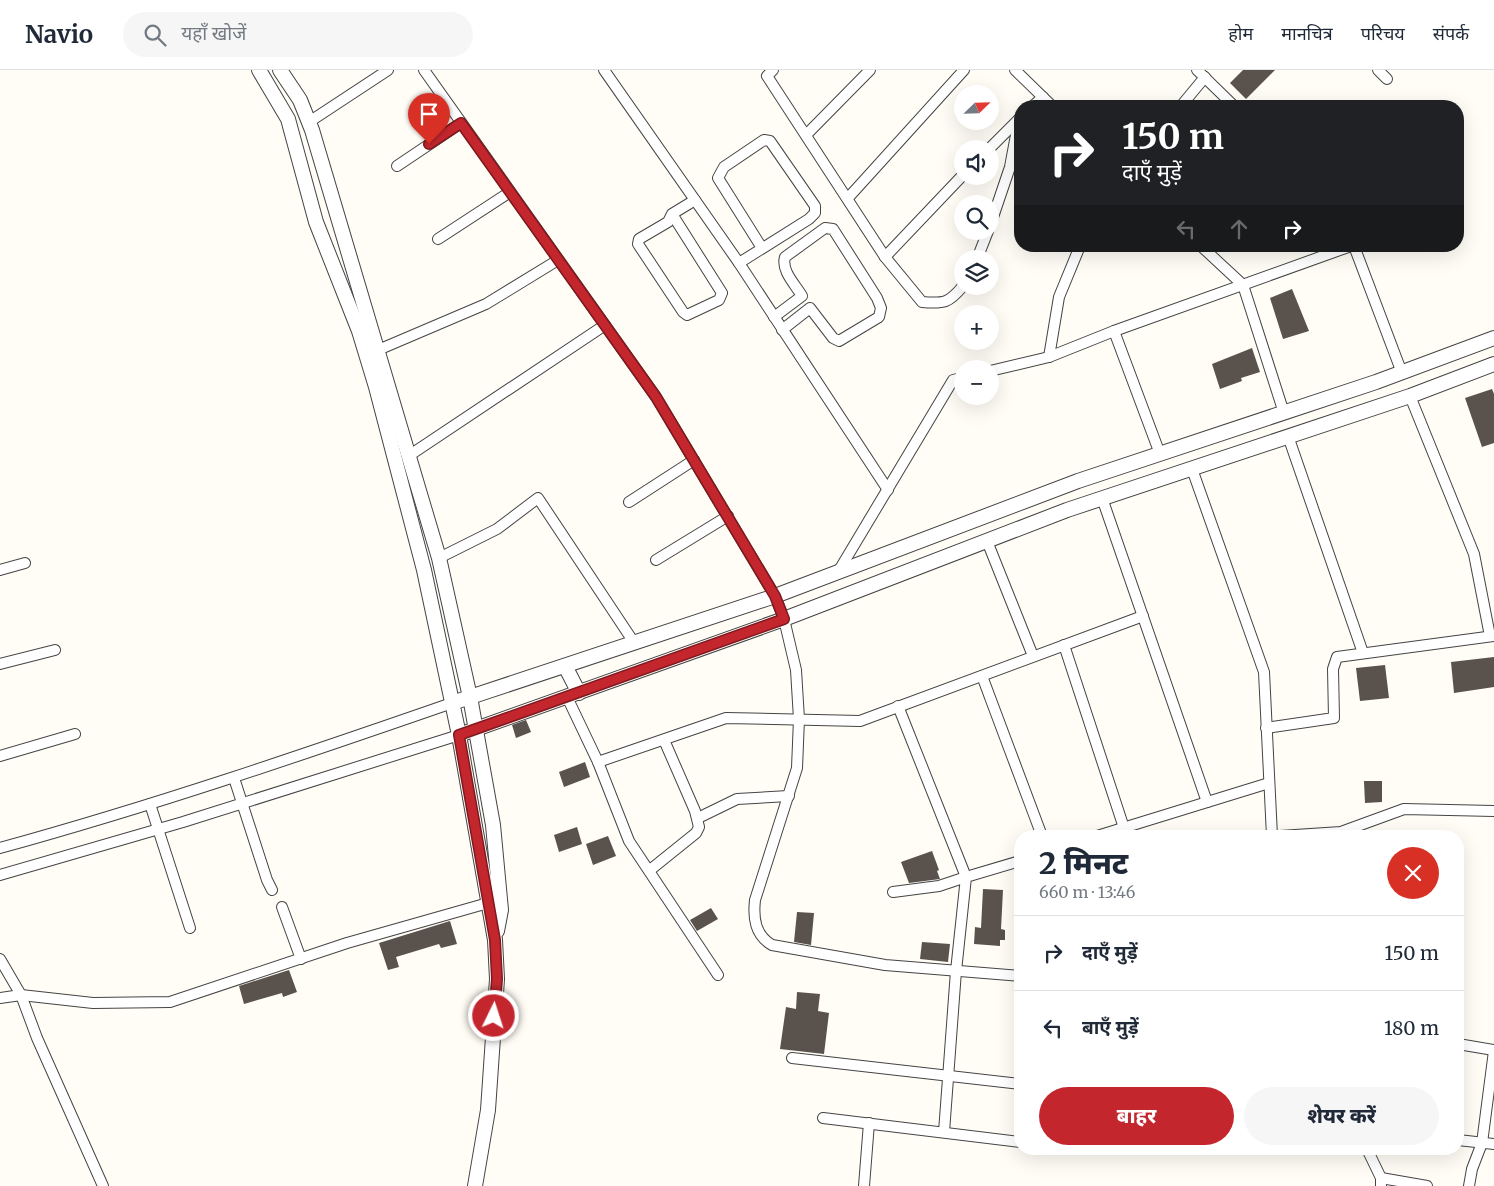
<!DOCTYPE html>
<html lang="hi">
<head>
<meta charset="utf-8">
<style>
  :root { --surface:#fff; --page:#f6f6f7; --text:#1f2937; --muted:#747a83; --line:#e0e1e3; --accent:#c4262e }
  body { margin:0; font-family:Merriweather,"Noto Sans Devanagari",serif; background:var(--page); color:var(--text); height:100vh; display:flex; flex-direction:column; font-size:19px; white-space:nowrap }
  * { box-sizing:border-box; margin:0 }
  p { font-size:16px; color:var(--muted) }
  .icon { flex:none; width:28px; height:28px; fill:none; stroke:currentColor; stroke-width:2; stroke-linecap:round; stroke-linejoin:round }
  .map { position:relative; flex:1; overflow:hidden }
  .side { position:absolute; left:1014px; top:760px; width:450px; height:325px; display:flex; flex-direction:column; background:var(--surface); border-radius:20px; box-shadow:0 5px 20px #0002 }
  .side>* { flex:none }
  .banner { position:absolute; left:1014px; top:30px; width:450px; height:152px; border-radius:20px; box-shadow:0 5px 20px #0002; background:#202124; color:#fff; overflow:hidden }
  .needle { width:32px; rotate:67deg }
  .controls { position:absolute; left:954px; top:15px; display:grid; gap:10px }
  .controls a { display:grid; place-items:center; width:45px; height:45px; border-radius:50%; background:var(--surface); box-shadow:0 5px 20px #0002; font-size:25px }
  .pin { position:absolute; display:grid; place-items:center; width:42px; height:42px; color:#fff; margin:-51px -21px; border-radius:50% 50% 50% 0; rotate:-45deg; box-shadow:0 0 5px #0007 }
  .pin .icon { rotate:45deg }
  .me { position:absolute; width:55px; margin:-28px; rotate:4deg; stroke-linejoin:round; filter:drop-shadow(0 0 4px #0008) }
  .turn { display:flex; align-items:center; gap:18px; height:105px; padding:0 25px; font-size:22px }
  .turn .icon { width:65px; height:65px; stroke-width:2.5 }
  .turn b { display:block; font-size:35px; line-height:42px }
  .lanes { display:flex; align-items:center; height:48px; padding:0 25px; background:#0003; justify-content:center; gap:25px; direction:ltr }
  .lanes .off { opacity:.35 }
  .round { display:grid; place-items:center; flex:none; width:52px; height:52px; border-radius:26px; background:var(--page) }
  .summary { display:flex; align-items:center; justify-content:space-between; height:85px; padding:0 25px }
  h1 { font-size:30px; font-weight:800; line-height:38px }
  .action { display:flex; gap:10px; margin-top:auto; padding:10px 25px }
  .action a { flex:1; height:58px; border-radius:30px; background:var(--accent); color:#fff; font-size:20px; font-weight:800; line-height:58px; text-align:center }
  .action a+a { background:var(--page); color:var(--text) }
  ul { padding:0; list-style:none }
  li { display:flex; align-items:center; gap:15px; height:75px; padding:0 25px; border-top:1px solid var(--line) }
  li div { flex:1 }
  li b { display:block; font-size:19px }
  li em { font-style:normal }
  header { display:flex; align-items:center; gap:30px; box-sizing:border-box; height:70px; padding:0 25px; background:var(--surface); border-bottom:1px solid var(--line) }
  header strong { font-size:24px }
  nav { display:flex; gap:28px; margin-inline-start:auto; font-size:18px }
  .search { width:350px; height:45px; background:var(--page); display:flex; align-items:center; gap:12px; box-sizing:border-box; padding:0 18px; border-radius:28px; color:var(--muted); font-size:19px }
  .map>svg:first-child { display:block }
</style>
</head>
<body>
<header>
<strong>Navio</strong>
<div class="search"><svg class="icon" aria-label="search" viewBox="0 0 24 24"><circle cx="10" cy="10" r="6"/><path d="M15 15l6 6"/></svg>यहाँ खोजें</div>
<nav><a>होम</a><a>मानचित्र</a><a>परिचय</a><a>संपर्क</a></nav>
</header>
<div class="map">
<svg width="1494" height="1116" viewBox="0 0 1494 1116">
  <rect width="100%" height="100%" fill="#fffdf5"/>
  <g fill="#5a524d">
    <polygon points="1243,0 1275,0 1246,29 1230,13"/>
    <polygon points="1292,219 1309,261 1283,269 1270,228"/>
    <polygon points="1252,278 1260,302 1241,308 1242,311 1220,319 1212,294"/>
    <polygon points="1492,319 1494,324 1494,373 1482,377 1465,328"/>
    <polygon points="1494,587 1494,617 1454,623 1451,592"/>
    <polygon points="1385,595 1389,628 1360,631 1356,598"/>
    <polygon points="526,650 531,662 516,668 512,655"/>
    <polygon points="585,692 590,707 564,717 559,702"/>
    <polygon points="1364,711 1382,711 1382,732 1365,733"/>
    <polygon points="577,757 582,774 559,782 554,765"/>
    <polygon points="608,766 616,786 593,795 586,774"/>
    <polygon points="932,781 939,800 937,801 940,809 909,813 901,792"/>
    <polygon points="983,819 1003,820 1001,859 1005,860 1005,870 1000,870 1000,876 974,874 975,857 981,858"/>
    <polygon points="711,838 718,849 697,861 690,850"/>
    <polygon points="797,842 814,843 811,875 794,872"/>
    <polygon points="450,851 457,874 441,878 439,874 396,887 399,897 388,900 379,873"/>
    <polygon points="922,872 950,874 948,892 920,889"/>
    <polygon points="289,900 297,922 283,927 282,923 244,934 239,916"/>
    <polygon points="797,922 820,924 818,941 829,943 824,984 780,979 786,937 796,939"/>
  </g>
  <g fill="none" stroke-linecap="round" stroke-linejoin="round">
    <defs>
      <g id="minor">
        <path d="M424 0 656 327 775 526 784 549 796 600 799 649 797 698 755 830C753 848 755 865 772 875L885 895 1020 906"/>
        <polyline points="604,0 739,193 888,420"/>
        <path d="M773 0 767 6 885 187 922 232C944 234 949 233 963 216"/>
        <polyline points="1015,0 1052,36"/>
        <polyline points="1197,0 1234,36"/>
        <polyline points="1378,0 1387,9"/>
        <polyline points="1033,36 1043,27"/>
        <polyline points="1181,36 1205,7"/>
        <polyline points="309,52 388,0"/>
        <polyline points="806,65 870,0"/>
        <polyline points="989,79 1019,49"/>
        <polyline points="397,96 461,53"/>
        <polyline points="848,128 964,0"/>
        <polyline points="672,144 722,223 719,230 687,245 683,242 638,174 639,169 668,152 672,144 695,130"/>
        <polyline points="990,156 1010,97 1019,49"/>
        <polyline points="438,169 510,122"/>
        <polyline points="1201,176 1243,215 1284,343"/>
        <polyline points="1354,176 1402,303"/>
        <polyline points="885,187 962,106"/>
        <polyline points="977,189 988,161"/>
        <polyline points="739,193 809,149 815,143 815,136 770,71 764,70 724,97 718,108 762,178"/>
        <path d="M774 247 802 226C795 214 781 201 785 187L825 158 833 159 877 228 881 238 879 247 839 271 833 268 810 238 782 260"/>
        <polyline points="1114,261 1160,384"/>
        <polyline points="378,280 486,234 558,190"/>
        <polyline points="1049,287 1059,227 1080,176"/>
        <polyline points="990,301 1049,287 1114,261 1351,176"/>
        <polyline points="1410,326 1474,484 1490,566"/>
        <polyline points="1288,366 1363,583"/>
        <polyline points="410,385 605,255"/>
        <polyline points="1192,399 1264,602 1272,766"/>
        <polyline points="1102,428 1207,732"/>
        <polyline points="629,432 694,390"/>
        <polyline points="987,471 1033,586"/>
        <polyline points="439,488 497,459 538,428 635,574"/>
        <polyline points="656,490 728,446"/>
        <polyline points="0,500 25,493"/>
        <polyline points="838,502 953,310 962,308"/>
        <polyline points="1064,575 1124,758"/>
        <polyline points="0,594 55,580"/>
        <polyline points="982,606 1042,766"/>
        <polyline points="567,627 598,692 629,771 718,905"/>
        <polyline points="1266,658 1334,648 1333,599 1337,587 1494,566"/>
        <polyline points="0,686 75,664"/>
        <polyline points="598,692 726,648 860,651 1143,546"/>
        <polyline points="234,708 267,810 272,820"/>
        <polyline points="150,734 190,858"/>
        <polyline points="698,748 737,729 789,726"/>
        <polyline points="1097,766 1269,713"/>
        <polyline points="1280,766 1341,762 1404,739 1494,741"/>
        <path d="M0 778C153 736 302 685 452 633"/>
        <polyline points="650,800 696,763 699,757 695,741 664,670"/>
        <polyline points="0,805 183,752 459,665"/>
        <polyline points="893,822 939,816 966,807 898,636"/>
        <polyline points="282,837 301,889"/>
        <polyline points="0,889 21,925 37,968 103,1116"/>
        <polyline points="0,928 21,925 93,933 170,932 347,873 488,833"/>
        <polyline points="1458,974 1494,980"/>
        <polyline points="792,988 1020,1014"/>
        <polyline points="823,1048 1020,1072"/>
        <polyline points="944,1062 956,901 966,807 1020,791"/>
        <polyline points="1458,1070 1494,1074"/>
        <polyline points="1367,1079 1381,1108 1381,1116"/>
        <polyline points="1381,1108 1427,1116"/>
        <polyline points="864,1116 869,1053"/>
        <polyline points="1469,1116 1472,1099 1482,1073 1494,981"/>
      </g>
      <g id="tertiary">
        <polyline points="259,0 288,49 316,152 359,261 376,317 424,500 459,665 495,870 497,909 488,1040 475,1116"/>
        <polyline points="280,0 300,30 312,60 439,488 470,627 493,755 501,840 497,861"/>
        <polyline points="565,596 579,623"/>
        <polyline points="452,633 775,526 1078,411 1376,312 1494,268"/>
        <polyline points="459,665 784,549 1067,440 1410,326 1494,294"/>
      </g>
    </defs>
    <use href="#minor" stroke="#444" stroke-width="12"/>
    <use href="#tertiary" stroke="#444" stroke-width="16"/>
    <use href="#minor" stroke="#fff" stroke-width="10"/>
    <use href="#tertiary" stroke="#fff" stroke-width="14"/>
  </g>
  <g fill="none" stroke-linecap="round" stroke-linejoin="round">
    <defs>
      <polyline id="route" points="429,74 461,53 656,327 775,526 784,549 459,665 495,870 497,909 494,946"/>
    </defs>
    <use href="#route" stroke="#7f191e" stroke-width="12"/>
    <use href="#route" stroke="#c4262e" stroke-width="9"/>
  </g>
</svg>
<div class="controls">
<a><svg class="needle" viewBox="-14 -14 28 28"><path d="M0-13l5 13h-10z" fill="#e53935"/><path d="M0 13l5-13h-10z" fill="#747a83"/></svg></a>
<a><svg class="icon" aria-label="sound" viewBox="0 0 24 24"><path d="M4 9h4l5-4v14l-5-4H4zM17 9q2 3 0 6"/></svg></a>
<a><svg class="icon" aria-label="search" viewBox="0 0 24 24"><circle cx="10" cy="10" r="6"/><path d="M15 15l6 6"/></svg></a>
<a><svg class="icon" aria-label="layers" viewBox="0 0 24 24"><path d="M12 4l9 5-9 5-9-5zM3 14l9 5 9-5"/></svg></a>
<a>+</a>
<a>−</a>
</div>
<div class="pin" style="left:429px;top:74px;background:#d93025"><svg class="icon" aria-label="arrive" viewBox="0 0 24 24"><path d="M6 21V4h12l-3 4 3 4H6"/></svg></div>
<svg class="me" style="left:494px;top:946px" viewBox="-20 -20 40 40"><circle r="17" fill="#c4262e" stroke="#fff" stroke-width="3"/><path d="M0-11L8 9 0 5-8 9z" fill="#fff"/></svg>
<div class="banner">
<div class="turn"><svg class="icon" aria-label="right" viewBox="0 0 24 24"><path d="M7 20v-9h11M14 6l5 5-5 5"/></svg><div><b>150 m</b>दाएँ मुड़ें</div></div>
<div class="lanes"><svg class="icon off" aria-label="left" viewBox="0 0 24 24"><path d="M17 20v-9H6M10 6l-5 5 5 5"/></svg><svg class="icon off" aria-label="ahead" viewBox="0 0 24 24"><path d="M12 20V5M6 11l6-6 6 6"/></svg><svg class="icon" aria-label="right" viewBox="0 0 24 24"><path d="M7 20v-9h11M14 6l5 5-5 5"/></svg></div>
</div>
<section class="side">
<div class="summary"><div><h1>2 मिनट</h1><p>660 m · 13:46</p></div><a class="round" style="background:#d93025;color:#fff"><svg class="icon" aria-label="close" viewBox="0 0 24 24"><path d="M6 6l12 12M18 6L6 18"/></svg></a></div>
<ul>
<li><svg class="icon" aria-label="right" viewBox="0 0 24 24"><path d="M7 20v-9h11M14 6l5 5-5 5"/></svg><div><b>दाएँ मुड़ें</b></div><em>150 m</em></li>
<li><svg class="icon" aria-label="left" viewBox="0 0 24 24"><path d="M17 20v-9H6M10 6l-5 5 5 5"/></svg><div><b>बाएँ मुड़ें</b></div><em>180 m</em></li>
</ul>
<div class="action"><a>बाहर</a><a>शेयर करें</a></div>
</section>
</div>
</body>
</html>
